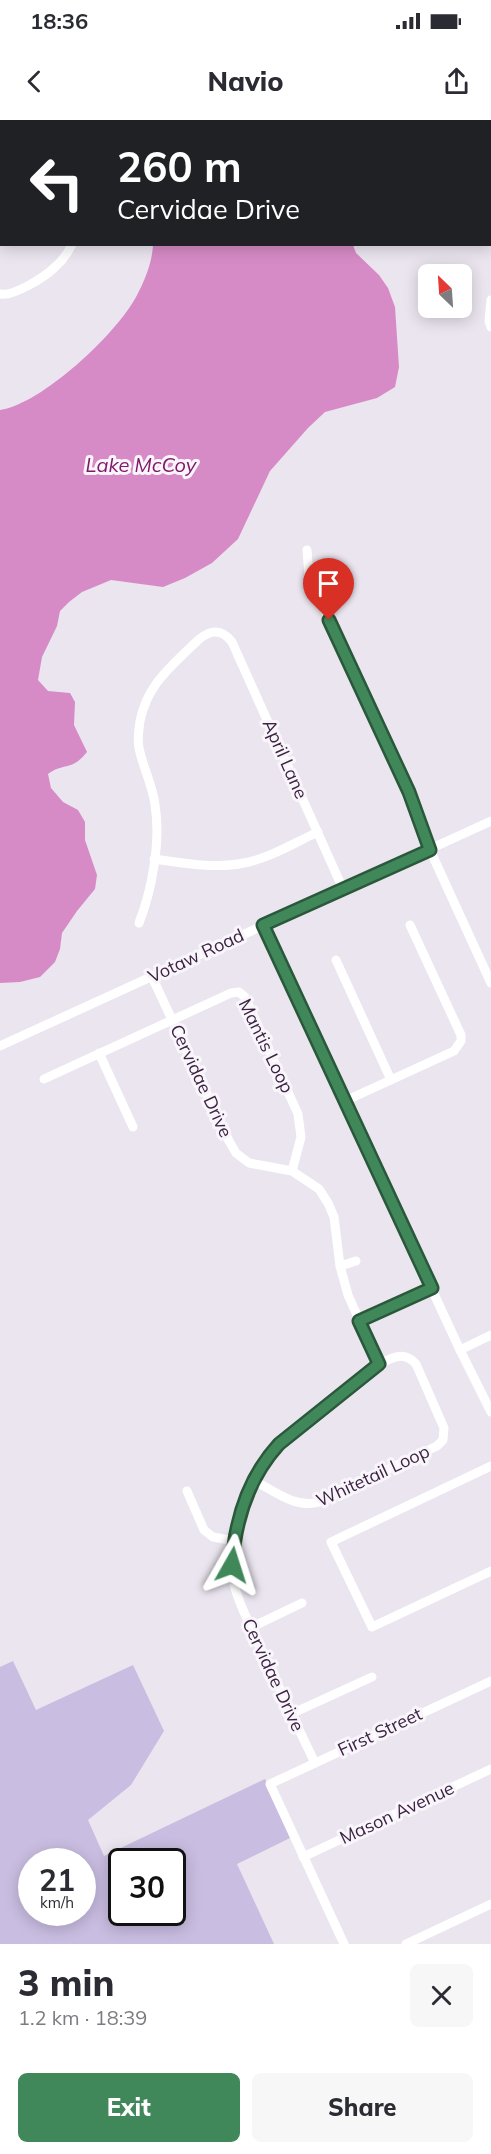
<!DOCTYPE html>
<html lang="en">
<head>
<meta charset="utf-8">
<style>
  :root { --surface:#fff; --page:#f7f7f7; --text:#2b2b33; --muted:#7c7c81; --accent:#40885a }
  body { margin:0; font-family:Mulish,sans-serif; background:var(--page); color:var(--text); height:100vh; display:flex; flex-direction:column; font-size:22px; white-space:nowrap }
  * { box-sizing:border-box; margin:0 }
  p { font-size:20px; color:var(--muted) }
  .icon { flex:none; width:33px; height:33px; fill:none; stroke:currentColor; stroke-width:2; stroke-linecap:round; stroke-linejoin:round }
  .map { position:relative; height:1824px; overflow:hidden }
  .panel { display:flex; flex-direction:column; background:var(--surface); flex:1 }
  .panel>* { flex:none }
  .banner { position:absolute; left:0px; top:0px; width:492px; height:126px; box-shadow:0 3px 15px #0003; background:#202124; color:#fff; overflow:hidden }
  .needle { width:39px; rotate:335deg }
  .controls { position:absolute; left:418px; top:144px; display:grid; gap:12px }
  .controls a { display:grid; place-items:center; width:54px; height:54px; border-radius:9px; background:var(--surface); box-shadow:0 3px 15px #0003; font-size:30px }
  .speed { position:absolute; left:18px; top:1728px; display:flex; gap:12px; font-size:30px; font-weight:700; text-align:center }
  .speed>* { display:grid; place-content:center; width:78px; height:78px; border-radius:50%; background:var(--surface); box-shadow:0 3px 15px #0003; line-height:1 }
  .speed small { font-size:15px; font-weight:400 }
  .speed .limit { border:3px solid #111; border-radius:9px; background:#fff; color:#111 }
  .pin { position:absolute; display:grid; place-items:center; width:51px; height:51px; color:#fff; margin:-62px -26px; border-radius:50% 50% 50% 0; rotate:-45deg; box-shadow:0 0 6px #0007 }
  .pin .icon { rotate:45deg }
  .me { position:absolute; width:66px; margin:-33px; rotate:6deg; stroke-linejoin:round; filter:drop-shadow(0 0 4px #0008) }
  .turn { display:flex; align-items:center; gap:21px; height:126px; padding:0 18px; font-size:27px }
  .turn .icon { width:78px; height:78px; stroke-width:2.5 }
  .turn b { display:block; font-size:42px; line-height:51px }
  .round { display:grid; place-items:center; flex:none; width:63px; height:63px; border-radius:9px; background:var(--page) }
  .headline { display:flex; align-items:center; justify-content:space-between; height:102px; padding:0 18px }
  h1 { font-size:36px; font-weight:800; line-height:45px }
  .cta { display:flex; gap:12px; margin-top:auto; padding:12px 18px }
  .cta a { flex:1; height:69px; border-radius:9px; background:var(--accent); color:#fff; font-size:24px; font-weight:800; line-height:69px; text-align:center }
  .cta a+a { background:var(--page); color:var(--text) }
  .status { display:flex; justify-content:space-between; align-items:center; height:42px; padding:0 30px; background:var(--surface); direction:ltr }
  .status svg { height:16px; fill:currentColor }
  header { display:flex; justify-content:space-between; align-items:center; height:78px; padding:0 18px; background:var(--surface); font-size:27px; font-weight:800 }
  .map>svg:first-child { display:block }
</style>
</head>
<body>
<div class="status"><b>18:36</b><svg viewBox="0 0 49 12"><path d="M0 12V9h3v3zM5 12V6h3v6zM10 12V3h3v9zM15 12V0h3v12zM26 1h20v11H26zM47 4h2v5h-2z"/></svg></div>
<header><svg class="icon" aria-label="back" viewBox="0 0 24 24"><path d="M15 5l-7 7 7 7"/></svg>Navio<svg class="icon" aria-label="share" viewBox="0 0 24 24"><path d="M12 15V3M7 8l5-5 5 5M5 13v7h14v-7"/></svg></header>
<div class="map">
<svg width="491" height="1824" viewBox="0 0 491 1824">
  <rect width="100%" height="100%" fill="#ebe5ef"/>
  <path fill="#c9bde1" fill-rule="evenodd" d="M13 1541 36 1590 133 1545 164 1611 131 1665 88 1700 104 1736 265 1659 292 1717 237 1744 274 1824H0V1547ZM32 1742H82V1792H32ZM122 1742H172V1792H122Z"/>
  <g fill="#d68bc6">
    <polygon points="192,0 491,0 491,54 490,2"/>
    <path d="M206 124 353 125 356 133 379 155 388 168 395 187 399 247 395 267 377 278 325 292 308 308 270 351 238 419 212 443 185 458 163 467 111 460 82 472 69 482 60 491 57 506 42 537 38 560 48 571 70 573 75 582 74 605 87 632C71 652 64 642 48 654L51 668 63 682 78 690 85 702V720L97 755 95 769 77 791 62 813 60 829 55 842 40 857 20 862 0 863V290C42 284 116 214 136 177 145 160 152 143 153 125Z"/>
  </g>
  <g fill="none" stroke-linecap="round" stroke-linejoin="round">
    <g stroke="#fff" stroke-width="9">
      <polyline points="16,2 17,0"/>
      <polyline points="107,2 108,0"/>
      <polyline points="0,84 2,76"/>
      <path d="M0 174C13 177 45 157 55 147 62 141 68 133 72 124"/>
      <polyline points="491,180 489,201 491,207"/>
      <polyline points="307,430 309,457 409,672 430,730 491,863"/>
      <path d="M154 739C184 743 215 749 244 743 270 738 294 723 318 712"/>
      <path d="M139 803C152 770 161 721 155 685 153 666 143 648 139 628 137 620 139 609 140 601 147 566 169 548 194 524 207 511 220 506 232 522L343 769"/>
      <polyline points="263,805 460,1230 491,1292"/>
      <polyline points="336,840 391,960"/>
      <polyline points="152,857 229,1021 236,1033 249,1043 292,1051 319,1069 328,1083 334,1097 340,1146 348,1175 379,1244"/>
      <polyline points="0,926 491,701"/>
      <polyline points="99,933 133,1007"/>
      <polyline points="44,959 231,873 239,872 245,877 298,994 301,1017 292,1051"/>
      <polyline points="345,981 454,931 461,921 461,915 410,805"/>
      <polyline points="340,1146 356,1141"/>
      <polyline points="359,1201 432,1168"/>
      <polyline points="460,1230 491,1215"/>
      <polyline points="491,1346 331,1422 372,1507 491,1451"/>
      <path d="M253 1360C274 1371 296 1389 319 1382L437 1326 443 1320 444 1308 416 1244C404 1231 393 1237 379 1244L279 1324C248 1358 225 1418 234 1464 239 1486 251 1506 260 1527 278 1565 296 1604 315 1643"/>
      <polyline points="187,1371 204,1410 213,1417 234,1421"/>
      <polyline points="252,1507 302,1483"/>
      <polyline points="291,1594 372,1557"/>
      <polyline points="303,1737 491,1649"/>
      <polyline points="344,1824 270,1664 491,1561"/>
      <polyline points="406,1824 491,1784"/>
    </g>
  </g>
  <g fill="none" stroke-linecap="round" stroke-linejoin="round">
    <defs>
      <path id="route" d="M232 1445C235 1401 248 1358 279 1324L379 1244 359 1201 432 1168 263 805 430 730 409 672 329 500"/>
    </defs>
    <use href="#route" stroke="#2a583a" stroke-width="15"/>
    <use href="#route" stroke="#40885a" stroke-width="10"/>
  </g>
  <g text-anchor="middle" stroke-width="6" stroke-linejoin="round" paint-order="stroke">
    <g font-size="18" fill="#3c2342" stroke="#f9f6fb">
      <text transform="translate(285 639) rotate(66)" y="6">April Lane</text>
      <text transform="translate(196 836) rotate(-25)" y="6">Votaw Road</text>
      <text transform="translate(266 926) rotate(64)" y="6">Mantis Loop</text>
      <text transform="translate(201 961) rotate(65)" y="6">Cervidae Drive</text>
      <text transform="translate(373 1356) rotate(-25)" y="6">Whitetail Loop</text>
      <text transform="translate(273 1555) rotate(65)" y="6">Cervidae Drive</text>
      <text transform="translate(380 1612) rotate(-25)" y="6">First Street</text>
      <text transform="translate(397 1693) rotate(-25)" y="6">Mason Avenue</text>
    </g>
    <g font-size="20" font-style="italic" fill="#83186b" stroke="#f9f6fb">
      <text x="141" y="352">Lake McCoy</text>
    </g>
  </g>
</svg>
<div class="controls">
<a><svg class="needle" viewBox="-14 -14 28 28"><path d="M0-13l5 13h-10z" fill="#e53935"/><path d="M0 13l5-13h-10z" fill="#7c7c81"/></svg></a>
</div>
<div class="speed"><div>21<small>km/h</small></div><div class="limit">30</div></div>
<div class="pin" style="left:329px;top:500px;background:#d93025"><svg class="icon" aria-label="arrive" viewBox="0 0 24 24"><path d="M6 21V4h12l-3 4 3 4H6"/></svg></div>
<svg class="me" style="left:232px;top:1445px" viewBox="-20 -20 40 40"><path d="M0-17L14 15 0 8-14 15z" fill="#40885a" stroke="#fff" stroke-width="4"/></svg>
<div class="banner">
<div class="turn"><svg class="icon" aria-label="left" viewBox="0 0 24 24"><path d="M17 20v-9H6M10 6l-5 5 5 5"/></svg><div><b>260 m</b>Cervidae Drive</div></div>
</div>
</div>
<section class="panel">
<div class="headline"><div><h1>3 min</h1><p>1.2 km · 18:39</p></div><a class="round"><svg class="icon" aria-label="close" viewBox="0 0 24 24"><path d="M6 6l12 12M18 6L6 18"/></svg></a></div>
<div class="cta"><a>Exit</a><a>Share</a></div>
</section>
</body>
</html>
